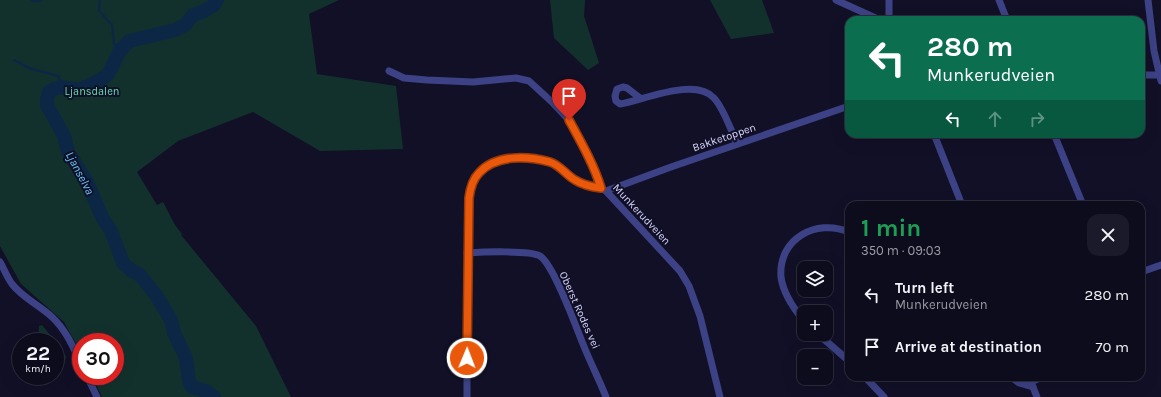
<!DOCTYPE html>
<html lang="en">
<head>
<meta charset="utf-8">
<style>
  :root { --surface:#0d0c1d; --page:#1b1a2a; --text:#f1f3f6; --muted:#9a9ba4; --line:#2d2c3b }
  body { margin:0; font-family:Karla,sans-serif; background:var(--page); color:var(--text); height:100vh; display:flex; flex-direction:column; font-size:15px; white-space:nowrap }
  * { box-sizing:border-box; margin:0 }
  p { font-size:13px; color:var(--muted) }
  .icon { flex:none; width:22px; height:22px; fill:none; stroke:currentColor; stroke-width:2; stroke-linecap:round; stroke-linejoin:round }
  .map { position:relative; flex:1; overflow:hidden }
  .sheet { position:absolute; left:845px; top:201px; width:300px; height:180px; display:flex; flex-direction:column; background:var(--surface); border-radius:12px; box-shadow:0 4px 16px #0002,0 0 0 1px var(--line) }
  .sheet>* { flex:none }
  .banner { position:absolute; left:845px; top:16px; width:300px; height:122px; border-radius:12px; box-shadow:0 4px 16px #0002,0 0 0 1px var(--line); background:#0b6e4f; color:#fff; overflow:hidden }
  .controls { position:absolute; left:797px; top:261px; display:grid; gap:8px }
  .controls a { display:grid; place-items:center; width:36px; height:36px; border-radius:8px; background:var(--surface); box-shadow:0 4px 16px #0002,0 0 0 1px var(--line); font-size:20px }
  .speed { position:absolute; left:12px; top:333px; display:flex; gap:8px; font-size:20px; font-weight:700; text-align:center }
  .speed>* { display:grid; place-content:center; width:52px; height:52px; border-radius:50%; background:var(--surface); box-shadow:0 4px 16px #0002,0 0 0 1px var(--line); line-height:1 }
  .speed small { font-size:10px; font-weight:400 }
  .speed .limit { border:6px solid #d22; background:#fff; color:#111 }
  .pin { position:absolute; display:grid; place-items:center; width:34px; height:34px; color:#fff; margin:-41px -17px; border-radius:50% 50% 50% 0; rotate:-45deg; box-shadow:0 0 4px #0007 }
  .pin .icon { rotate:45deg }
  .me { position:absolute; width:44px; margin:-22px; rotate:1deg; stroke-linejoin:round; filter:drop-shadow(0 0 3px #0008) }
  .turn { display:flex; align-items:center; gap:14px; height:84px; padding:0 16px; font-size:18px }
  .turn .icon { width:52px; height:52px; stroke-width:2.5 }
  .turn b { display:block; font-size:28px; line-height:34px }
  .lanes { display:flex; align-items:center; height:38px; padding:0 16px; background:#0003; justify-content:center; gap:20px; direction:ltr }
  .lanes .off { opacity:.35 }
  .round { display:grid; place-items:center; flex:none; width:42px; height:42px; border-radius:12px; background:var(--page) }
  .summary { display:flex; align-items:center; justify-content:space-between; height:68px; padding:0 16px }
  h1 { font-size:24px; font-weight:700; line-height:30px; color:#1e9e55 }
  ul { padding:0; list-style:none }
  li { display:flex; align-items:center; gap:12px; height:52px; padding:0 16px }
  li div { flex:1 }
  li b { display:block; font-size:15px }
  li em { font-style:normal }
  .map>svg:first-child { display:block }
</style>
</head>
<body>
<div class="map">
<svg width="1161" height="397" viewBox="0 0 1161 397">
  <rect width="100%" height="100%" fill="#111027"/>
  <g fill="#13312c">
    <polygon points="0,0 339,0 309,14 317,74 396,86 403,149 320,151 253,112 178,141 137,172 157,205 163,202 175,225 182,234 181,235 256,326 291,397 102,397 92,376 115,376 115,342 81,342 81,353 64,322 21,284 0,246"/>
    <polygon points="550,0 585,0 584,16 599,63 588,70 554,38"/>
    <polygon points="710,0 762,0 774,33 731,39"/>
    <path d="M42 325 60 347 66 357 63 367 55 369V342H42C40 337 38 331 39 326Z"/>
  </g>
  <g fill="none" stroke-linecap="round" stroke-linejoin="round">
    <g stroke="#0b2745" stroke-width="2.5">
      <polyline points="31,0 35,1 42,0"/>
      <path d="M100 0 99 11C104 15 106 20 112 24L114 44 122 48"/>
      <polyline points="14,60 29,68 58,76 64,87"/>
    </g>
    <polyline stroke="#0b2745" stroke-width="14" points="214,397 206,391 192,387 189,381 186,358 174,333 171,320 156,295 140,275 132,271 123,263 111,231 102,217 87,182 68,152 64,136 47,105 47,99 49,92 54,89 61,87 79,90 102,79 109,73 119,52 129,41 175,30 185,25 193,15 202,12 214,5 217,0"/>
    <g stroke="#3c4285" stroke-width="7">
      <polyline points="836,0 880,20"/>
      <polyline points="999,0 1007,20"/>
      <polyline points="1148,0 1154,51 1161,81"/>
      <polyline points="889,20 889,0"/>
      <polyline points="389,71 404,78 427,80 473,82 516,78 529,81 553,103 569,120 584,148 598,178 601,188 606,191 680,271 689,286 700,316 720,397"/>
      <polyline points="1141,75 1159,75"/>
      <path d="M640 98 627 88 623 87 617 89 615 96 616 101 620 104C644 100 695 77 714 98 724 109 731 130 737 144"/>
      <polyline points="934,134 962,205"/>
      <polyline points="1054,134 1083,205"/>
      <polyline points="606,191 671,167 849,106"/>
      <path d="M467 253C481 252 530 250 540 256 554 265 576 327 583 344 590 362 599 379 606 397"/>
      <path d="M0 262C4 269 7 277 12 284 23 298 39 305 52 317 66 330 73 347 81 364"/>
      <polyline points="1141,272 1161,265"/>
      <path d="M804 321C794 309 783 293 781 277 778 239 816 218 849 232"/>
      <polyline points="818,334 849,361"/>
      <polyline points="87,376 97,397"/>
      <polyline points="865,377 884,397"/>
      <polyline points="1011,377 1019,383 1033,387"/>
      <polyline points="1029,377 1037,397"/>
      <polyline points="1031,382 1042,377"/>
      <path d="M467 397V288L469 199C470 190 473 179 479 173 496 154 528 156 550 162 560 165 566 175 575 180 583 185 592 187 601 188"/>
    </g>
  </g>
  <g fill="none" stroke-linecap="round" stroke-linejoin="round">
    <defs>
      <path id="route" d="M467 358 469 198C470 190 473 179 479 173 496 154 528 156 550 162 560 165 566 175 575 180 583 185 592 187 601 188 594 165 581 142 569 120"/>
    </defs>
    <use href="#route" stroke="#983908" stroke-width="10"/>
    <use href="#route" stroke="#ea580c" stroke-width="7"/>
  </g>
  <g text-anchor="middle" stroke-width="4" stroke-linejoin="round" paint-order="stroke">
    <g font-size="11" fill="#63deb0" stroke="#111027">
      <text x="92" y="95">Ljansdalen</text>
    </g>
    <g font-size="11" fill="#d7d7fe" stroke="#111027">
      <text transform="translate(724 137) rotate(-19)" y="4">Bakketoppen</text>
      <text transform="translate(642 214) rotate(47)" y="4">Munkerudveien</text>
      <text transform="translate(580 310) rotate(66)" y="4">Oberst Rodes vei</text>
    </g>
    <g font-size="12" font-style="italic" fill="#67c9fc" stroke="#111027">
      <text transform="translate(80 173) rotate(62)" y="4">Ljanselva</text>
    </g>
  </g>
</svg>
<div class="controls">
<a><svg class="icon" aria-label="layers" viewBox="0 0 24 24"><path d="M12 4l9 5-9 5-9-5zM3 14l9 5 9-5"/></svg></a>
<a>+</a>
<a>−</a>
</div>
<div class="speed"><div>22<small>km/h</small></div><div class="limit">30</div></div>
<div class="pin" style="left:569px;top:120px;background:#d93025"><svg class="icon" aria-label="arrive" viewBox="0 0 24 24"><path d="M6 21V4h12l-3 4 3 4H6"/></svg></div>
<svg class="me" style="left:467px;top:358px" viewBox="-20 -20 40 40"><circle r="17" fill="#ea580c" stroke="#fff" stroke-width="3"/><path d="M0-11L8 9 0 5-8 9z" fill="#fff"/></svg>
<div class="banner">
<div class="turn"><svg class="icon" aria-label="left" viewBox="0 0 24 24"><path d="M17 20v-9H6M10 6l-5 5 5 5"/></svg><div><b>280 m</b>Munkerudveien</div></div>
<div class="lanes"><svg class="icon" aria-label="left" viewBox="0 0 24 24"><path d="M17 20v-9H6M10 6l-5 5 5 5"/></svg><svg class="icon off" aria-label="ahead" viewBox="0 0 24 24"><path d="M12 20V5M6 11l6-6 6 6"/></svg><svg class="icon off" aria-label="right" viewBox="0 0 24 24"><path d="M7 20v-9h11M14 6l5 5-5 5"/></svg></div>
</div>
<section class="sheet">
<div class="summary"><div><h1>1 min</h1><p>350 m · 09:03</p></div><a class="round"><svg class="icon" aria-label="close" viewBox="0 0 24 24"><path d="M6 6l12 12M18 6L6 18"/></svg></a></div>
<ul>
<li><svg class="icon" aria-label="left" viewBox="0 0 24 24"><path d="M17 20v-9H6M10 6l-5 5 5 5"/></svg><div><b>Turn left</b><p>Munkerudveien</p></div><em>280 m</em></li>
<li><svg class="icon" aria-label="arrive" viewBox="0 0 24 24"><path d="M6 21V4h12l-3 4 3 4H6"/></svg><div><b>Arrive at destination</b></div><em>70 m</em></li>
</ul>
</section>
</div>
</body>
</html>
